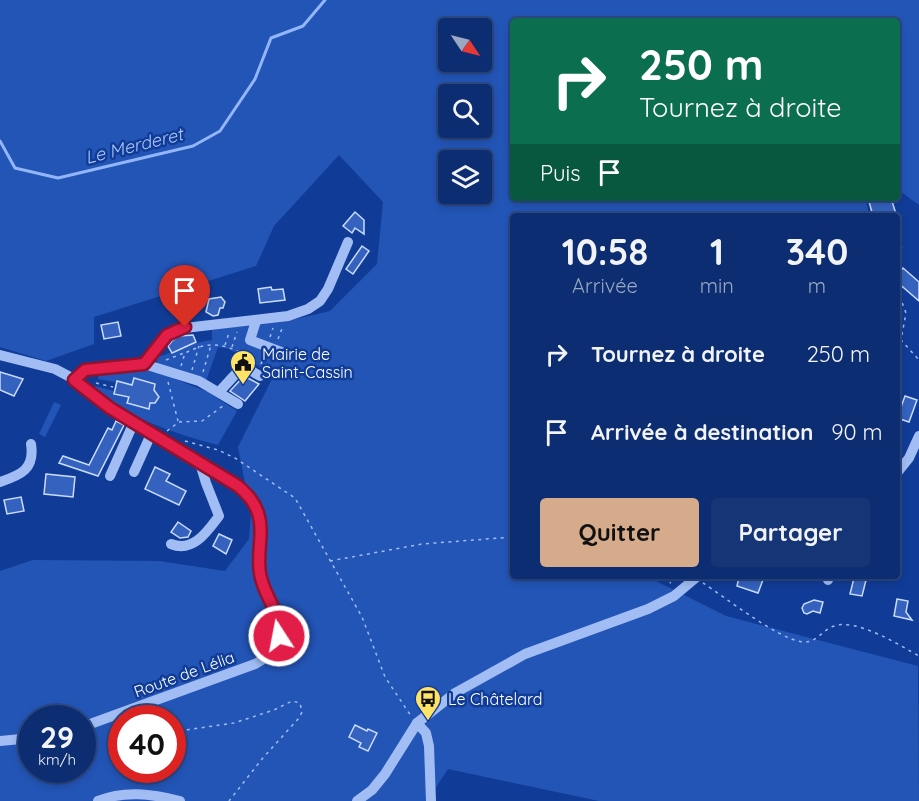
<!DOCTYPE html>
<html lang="fr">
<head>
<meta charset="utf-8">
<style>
  :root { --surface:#0c2d71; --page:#153576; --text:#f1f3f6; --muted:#9aa8c3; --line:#2c4984; --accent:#d6ab8b }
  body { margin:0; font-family:Quicksand,sans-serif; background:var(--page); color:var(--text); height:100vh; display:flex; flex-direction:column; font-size:22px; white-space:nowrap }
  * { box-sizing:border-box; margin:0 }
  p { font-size:20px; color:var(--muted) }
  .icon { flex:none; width:33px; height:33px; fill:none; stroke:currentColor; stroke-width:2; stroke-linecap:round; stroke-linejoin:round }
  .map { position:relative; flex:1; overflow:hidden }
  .sheet { position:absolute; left:510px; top:213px; width:390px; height:366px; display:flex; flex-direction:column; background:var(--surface); border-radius:6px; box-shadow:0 3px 9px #0003,0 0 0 2px var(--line) }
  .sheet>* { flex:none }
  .hud { position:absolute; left:510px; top:18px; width:390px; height:183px; border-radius:6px; box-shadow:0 3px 9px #0003,0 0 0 2px var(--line); background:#0b6e4f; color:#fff; overflow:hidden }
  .needle { width:39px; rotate:125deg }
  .fabs { position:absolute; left:438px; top:18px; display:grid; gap:12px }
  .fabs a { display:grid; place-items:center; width:54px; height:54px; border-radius:6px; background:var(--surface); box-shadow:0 3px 9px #0003,0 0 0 2px var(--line); font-size:30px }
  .speed { position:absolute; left:18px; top:705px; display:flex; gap:12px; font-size:30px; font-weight:700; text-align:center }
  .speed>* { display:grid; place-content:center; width:78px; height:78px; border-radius:50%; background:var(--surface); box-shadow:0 3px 9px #0003,0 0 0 2px var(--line); line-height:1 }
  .speed small { font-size:15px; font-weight:400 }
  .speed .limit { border:9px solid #d22; background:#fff; color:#111 }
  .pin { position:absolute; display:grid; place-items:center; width:51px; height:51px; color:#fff; margin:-62px -26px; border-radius:50% 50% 50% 0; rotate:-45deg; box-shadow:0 0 6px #0007 }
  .pin .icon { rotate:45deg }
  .me { position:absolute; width:66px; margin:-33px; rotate:349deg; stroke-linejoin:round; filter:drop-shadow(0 0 4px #0008) }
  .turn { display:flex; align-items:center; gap:21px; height:126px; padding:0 30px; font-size:27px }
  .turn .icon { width:78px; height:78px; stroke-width:2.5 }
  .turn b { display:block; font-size:42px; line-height:51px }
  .then { display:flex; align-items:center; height:57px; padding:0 30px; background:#0003; gap:12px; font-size:22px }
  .eta { display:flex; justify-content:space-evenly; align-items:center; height:102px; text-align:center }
  .eta b { font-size:36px; font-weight:700; line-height:42px }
  .button { display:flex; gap:12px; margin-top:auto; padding:12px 30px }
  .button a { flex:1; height:69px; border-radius:6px; background:var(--accent); color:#111; font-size:24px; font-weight:700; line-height:69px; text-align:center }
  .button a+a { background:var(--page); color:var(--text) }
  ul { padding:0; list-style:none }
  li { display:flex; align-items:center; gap:18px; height:78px; padding:0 30px }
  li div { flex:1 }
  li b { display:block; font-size:22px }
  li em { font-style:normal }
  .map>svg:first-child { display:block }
</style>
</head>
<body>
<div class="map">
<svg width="919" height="801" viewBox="0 0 919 801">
  <rect width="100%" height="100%" fill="#103c97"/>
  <g fill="#2355b7" fill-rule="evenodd">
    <path d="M0 0H919V205L897 189V21H513V198H867L866 200 869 216H513V576H646L726 616 918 666 919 801H599L448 769 427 801H0V571L33 560 159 561 225 571 249 539 251 514 238 447 274 375 229 349 218 347 206 381 157 367V357C176 352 192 342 212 340V330L296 319 330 311 377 264 383 202 339 155 274 226 256 266 94 317V344L46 361 0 347ZM448 28H482V62H448ZM448 94H482V128H448ZM448 160H482V194H448ZM32 718H82V770H32ZM122 718H172V770H122Z"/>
    <path d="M138 368 165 375 208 392 237 411 218 445C173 433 131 419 95 390V386L114 391V394L129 397 127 403 149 409 150 403H155L159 397 154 390 155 384 135 378 132 385 98 379 99 372Z"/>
    <polygon points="54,402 61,405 45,437 39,434"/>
  </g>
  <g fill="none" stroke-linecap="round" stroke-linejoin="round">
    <polyline stroke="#92b6f7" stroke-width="3" points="0,141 15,168 58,178 193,146 220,131 255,79 271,38 303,26 325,0"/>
  </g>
  <g fill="#3462be" stroke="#c9dbfe" stroke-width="1.5">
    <polygon points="868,198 891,198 896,214 888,216 873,216"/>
    <polygon points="355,212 364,220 364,234 355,228 352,233 343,226"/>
    <polygon points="362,246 369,251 353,274 346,269"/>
    <polygon points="903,268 919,282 919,301 897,282 897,275"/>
    <polygon points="271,287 272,290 283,289 285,300 260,303 258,289"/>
    <polygon points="221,297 225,302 223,308 220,308 218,315 213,316 206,312 209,299"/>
    <polygon points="118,322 121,336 104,339 101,325"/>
    <polygon points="193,335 196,342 172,353 168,346 172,341 179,336"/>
    <polygon points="0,372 23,379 14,396 0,390"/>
    <polygon points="244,376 259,384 245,401 230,391"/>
    <polygon points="134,378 155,384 154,390 159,397 155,403 150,403 149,409 127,403 129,397 114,394 117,381 132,385"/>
    <polygon points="905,396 917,400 909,422 897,418"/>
    <polygon points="116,421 124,425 98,476 59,463 63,456 89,465 108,428 112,430"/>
    <polygon points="155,467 170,474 166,481 186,491 179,505 145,489"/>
    <polygon points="46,474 75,477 73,497 44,494"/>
    <polygon points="21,497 24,511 7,514 4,500"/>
    <polygon points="178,522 191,531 188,537 180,538 171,532"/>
    <polygon points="219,534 232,540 226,554 213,546"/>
    <polygon points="753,576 764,577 758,593 737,586 739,577 751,580"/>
    <polygon points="854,578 866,580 862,596 850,594"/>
    <polygon points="897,599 908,601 906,612 912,620 894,616"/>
    <polygon points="814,600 823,602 820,613 813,611 807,614 804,613 802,608 804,604"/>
    <polygon points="355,725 367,731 368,729 377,733 368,751 359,747 361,743 349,737"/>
  </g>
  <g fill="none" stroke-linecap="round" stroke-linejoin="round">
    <g stroke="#a1bdf4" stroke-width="1.5" stroke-dasharray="3 4.5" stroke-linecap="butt">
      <polyline points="897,253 902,247"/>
      <polyline points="897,289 906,313 901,340 919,360"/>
      <polyline points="270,337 273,328"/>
      <polyline points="278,339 283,326"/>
      <polyline points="225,345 229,333"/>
      <polyline points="232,347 237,332"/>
      <polyline points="166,360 184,353"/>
      <polyline points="261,364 264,356"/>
      <path d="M181 366 185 353C209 341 222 343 246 355"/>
      <polyline points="267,367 274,371"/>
      <polyline points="192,370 199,346"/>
      <polyline points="203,372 211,345"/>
      <polyline points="168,382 178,421"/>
      <polyline points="96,383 113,387"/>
      <polyline points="167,431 179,422 202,421 223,406"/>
      <polyline points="185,441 218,450 235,458 295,498 362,617 385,677 411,716"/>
      <polyline points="330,561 422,544 513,537"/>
      <polyline points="656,576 671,583"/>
      <path d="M703 583C726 598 777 638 802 642 816 644 822 630 834 626 857 618 899 645 919 656"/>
      <polyline points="172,732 234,723 274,710 292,701 300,703 302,712 299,718 262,759 229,801"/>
    </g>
    <g stroke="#a1bdf4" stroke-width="10">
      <polyline points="256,321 250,340 281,352"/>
      <path d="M0 355 55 369 74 379 110 408 238 487C275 522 252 537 260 577 265 600 287 617 277 642 272 653 265 659 255 664L82 727"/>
      <polyline points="144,364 199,381 238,404"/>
      <polyline points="74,379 85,370 144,364 167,335 176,329 288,316 308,309 320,301 328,289 348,242"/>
      <polyline points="219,392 243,366 260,376"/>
      <polyline points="134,472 152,432"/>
      <polyline points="897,473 909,458 919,436"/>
      <polyline points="110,476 134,422"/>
      <path d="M0 482C21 475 35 469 31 444"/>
      <path d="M171 544C193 553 207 532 219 516L206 483 200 463"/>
      <polyline points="828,580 829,576"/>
      <polyline points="417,723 426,733 429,746 431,801"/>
      <polyline points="0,741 32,738"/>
      <path d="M98 801C125 790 152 794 180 801"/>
      <polyline points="357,801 372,790 385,774 417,723 455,693 525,654 648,609 674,596 698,576"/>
    </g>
  </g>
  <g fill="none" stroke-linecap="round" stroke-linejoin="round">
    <defs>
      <path id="route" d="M185 327 167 335 144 364 85 370 74 380 110 408 238 486C247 494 254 501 258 513 265 534 255 557 261 578 266 599 281 613 279 636"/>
    </defs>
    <use href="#route" stroke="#92132f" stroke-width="15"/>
    <use href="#route" stroke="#e11d48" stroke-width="10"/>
  </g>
  <defs>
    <symbol id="civic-pin" viewBox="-11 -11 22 30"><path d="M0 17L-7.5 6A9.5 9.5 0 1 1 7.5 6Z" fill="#ffe364" stroke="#103c97"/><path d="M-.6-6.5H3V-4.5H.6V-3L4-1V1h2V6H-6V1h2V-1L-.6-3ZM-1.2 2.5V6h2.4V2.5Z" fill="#111"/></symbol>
    <symbol id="bus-pin" viewBox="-11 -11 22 30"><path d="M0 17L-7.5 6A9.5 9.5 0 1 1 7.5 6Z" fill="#ffe364" stroke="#103c97"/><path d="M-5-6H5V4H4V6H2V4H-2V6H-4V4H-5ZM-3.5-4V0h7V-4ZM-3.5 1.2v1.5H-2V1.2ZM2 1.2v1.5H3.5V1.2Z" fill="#111"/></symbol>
  </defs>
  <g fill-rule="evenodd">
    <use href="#civic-pin" x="228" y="348" width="30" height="40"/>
    <use href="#bus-pin" x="413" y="684" width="30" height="40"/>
  </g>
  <g text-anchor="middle" stroke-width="5" stroke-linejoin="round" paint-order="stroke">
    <g font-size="16" fill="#fff" stroke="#103c97" text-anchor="start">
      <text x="262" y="360">Mairie de<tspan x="262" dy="18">Saint-Cassin</tspan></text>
      <text x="448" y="705">Le Châtelard</text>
    </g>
    <g font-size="16" fill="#fff" stroke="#103c97">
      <text transform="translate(184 674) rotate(-20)" y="6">Route de Lélia</text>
    </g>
    <g font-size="18" font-style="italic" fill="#adc8fb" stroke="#103c97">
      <text transform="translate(134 146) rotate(-14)" y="6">Le Merderet</text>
    </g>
  </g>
</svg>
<div class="fabs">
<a><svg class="needle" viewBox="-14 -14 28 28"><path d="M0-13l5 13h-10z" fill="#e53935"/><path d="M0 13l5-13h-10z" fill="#9aa8c3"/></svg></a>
<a><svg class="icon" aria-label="search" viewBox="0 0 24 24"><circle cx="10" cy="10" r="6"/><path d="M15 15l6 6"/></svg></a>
<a><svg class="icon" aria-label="layers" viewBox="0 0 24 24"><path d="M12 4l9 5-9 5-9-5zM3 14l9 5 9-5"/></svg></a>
</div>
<div class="speed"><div>29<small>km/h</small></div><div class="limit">40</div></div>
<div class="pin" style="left:185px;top:327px;background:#d93025"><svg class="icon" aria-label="arrive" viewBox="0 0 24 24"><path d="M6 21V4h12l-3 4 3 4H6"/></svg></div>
<svg class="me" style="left:279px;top:636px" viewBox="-20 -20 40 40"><circle r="17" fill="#e11d48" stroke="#fff" stroke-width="3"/><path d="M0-11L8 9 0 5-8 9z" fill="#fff"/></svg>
<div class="hud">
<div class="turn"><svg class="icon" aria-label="right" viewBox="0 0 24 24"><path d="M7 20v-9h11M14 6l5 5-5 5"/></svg><div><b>250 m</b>Tournez à droite</div></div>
<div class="then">Puis<svg class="icon" aria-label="arrive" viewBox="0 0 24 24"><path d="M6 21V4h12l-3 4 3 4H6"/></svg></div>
</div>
<section class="sheet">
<div class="eta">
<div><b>10:58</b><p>Arrivée</p></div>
<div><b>1</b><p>min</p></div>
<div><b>340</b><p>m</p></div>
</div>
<ul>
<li><svg class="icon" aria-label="right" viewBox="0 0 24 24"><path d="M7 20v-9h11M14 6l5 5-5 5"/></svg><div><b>Tournez à droite</b></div><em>250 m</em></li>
<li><svg class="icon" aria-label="arrive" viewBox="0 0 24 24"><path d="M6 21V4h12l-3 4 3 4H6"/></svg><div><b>Arrivée à destination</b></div><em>90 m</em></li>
</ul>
<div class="button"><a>Quitter</a><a>Partager</a></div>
</section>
</div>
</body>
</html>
